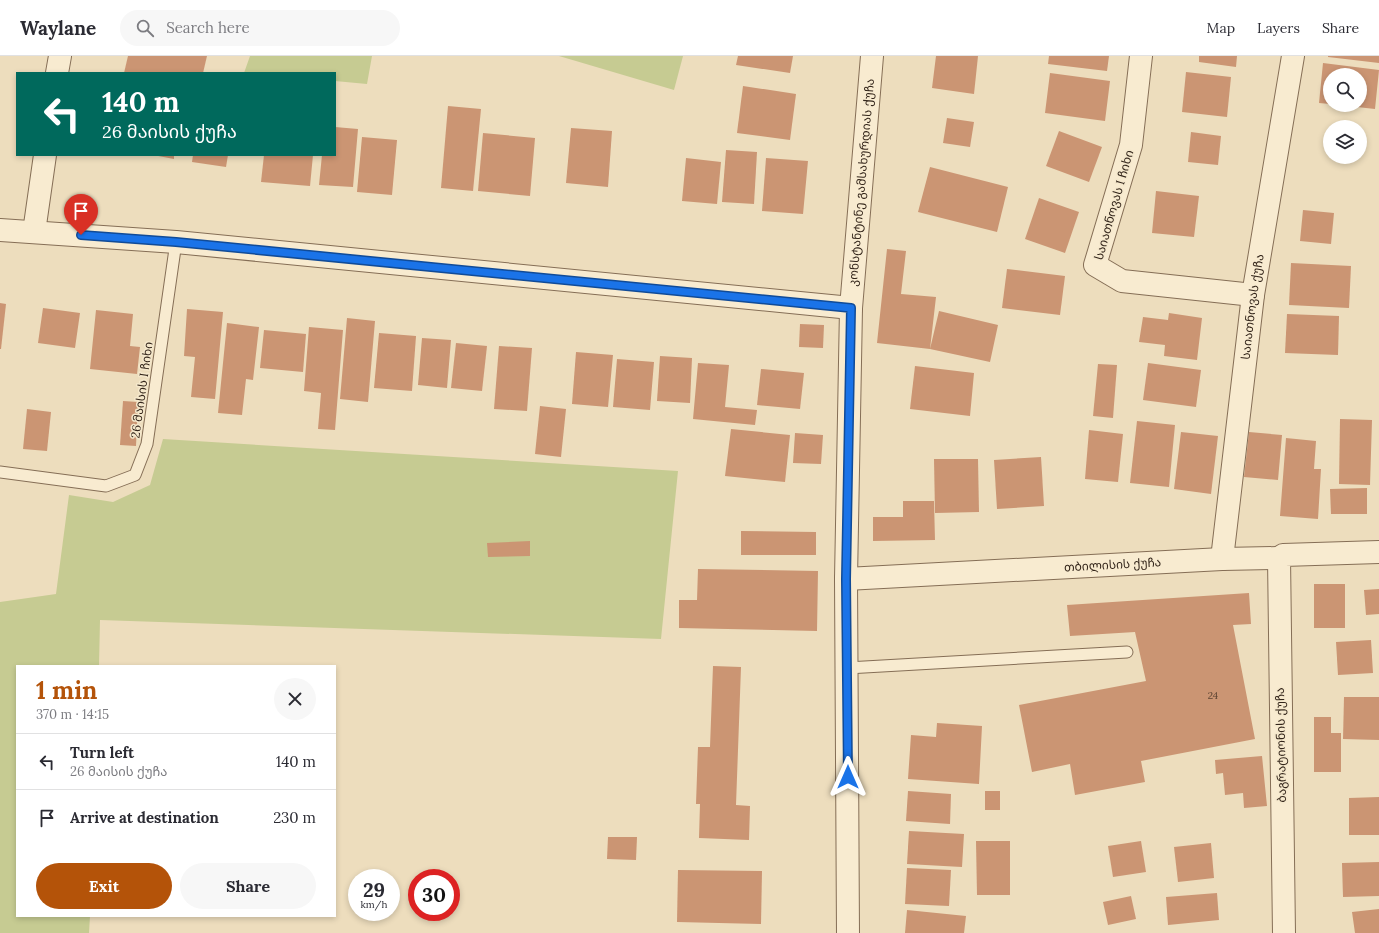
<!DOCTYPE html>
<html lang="en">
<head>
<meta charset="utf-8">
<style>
  :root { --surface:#fff; --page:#f7f7f7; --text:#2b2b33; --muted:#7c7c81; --line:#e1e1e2; --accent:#b45309 }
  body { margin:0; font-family:Lora,"Noto Sans Georgian",serif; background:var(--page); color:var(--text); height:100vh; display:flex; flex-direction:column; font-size:15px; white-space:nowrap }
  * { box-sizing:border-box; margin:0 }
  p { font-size:13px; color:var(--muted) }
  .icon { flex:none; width:22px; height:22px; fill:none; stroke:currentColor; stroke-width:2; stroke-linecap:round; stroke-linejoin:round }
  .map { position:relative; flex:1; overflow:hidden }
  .side { position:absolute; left:16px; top:609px; width:320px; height:252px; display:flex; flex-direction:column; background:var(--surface); border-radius:0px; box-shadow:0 2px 6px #0003 }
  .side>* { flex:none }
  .hud { position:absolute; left:16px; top:16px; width:320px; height:84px; border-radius:0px; box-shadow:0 2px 6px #0003; background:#00695c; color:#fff; overflow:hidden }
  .buttons { position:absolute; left:1323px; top:12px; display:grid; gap:8px }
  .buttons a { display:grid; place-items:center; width:44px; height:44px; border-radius:50%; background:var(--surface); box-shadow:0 2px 6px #0003; font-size:20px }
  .speed { position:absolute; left:348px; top:813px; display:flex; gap:8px; font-size:20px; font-weight:700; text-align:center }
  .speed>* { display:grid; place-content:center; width:52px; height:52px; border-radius:50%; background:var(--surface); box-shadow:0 2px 6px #0003; line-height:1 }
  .speed small { font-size:10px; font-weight:400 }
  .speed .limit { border:6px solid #d22; background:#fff; color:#111 }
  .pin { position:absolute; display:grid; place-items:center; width:34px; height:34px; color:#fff; margin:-41px -17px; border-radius:50% 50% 50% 0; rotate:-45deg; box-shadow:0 0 4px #0007 }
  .pin .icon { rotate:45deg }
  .me { position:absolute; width:44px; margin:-22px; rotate:0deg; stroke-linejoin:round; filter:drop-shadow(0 0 3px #0008) }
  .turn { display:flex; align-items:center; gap:14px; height:84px; padding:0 20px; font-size:18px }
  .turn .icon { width:52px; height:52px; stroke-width:2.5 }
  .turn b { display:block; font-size:28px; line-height:34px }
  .round { display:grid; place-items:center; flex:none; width:42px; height:42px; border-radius:21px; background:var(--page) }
  .overview { display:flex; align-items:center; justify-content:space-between; height:68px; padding:0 20px }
  h1 { font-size:24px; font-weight:700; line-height:30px; color:var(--accent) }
  .primary-button { display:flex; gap:8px; margin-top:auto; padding:8px 20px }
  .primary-button a { flex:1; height:46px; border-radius:24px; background:var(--accent); color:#fff; font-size:16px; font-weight:700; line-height:46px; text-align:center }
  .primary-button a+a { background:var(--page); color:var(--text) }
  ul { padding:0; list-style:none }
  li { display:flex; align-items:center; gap:12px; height:56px; padding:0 20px; border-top:1px solid var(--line) }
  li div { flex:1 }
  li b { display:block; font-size:15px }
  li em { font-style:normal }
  header { display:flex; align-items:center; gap:24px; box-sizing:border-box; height:56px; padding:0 20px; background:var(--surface); border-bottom:1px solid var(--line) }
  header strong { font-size:19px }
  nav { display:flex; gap:22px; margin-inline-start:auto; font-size:14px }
  .search { width:280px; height:36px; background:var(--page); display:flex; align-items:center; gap:10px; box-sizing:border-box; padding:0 14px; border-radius:22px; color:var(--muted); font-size:15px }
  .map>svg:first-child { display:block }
</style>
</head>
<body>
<header>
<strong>Waylane</strong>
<div class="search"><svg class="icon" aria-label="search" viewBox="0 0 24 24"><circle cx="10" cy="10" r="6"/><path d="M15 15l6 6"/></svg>Search here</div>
<nav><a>Map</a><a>Layers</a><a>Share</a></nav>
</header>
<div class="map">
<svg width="1379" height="877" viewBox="0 0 1379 877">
  <rect width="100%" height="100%" fill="#edddbd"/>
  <g fill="#c6cb92">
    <polygon points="250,0 372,0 367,28 335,25 335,17 244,17"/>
    <polygon points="559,0 683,0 674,34"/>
    <polygon points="163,383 678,415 661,583 100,564 99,610 17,610 17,860 90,860 89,877 0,877 0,546 56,538 69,439 113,446 150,429"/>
  </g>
  <g fill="#cb9573">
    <polygon points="128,0 207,0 203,17 124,17"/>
    <polygon points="738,0 793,0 790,17 736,9"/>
    <polygon points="936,0 978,0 974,38 932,32"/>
    <polygon points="1049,0 1109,0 1107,15 1048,8"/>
    <polygon points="1199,0 1237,0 1236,11 1199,6"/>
    <polygon points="1328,0 1379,0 1379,7 1328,1"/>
    <polygon points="1323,7 1379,14 1375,53 1348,50 1360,49 1360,19 1330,19 1330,48 1319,47"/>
    <polygon points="1186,16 1231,21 1227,61 1182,56"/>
    <polygon points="1050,17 1110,25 1105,65 1045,57"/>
    <polygon points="743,30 796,38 790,84 737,77"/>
    <polygon points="448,50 481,53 473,135 441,132"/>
    <polygon points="947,62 974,66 970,91 943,87"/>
    <polygon points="335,71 358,73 353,131 319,129 322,99 335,99"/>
    <polygon points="571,72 612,75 608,131 566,127"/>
    <polygon points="1059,75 1102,91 1089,126 1046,110"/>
    <polygon points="1191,76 1221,80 1218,109 1188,106"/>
    <polygon points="483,77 535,82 530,140 478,135"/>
    <polygon points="362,81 397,84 392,139 357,136"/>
    <polygon points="726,94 757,96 754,148 722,146"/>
    <polygon points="153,99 174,99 174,103"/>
    <polygon points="193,99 228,99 226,111 192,106"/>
    <polygon points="264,99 313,99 310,130 261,126"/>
    <polygon points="686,102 721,106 717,148 682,145"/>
    <polygon points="766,102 808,105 803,158 762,155"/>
    <polygon points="930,111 1008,131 997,176 918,156"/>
    <polygon points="1156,135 1199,140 1194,181 1152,177"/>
    <polygon points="1039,142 1079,156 1065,197 1025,183"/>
    <polygon points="1303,154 1334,157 1331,188 1300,185"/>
    <polygon points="887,193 906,195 901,238 936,241 930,293 939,255 998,269 990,306 930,293 877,287"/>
    <polygon points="1291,207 1351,210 1349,252 1289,249"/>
    <polygon points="1007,213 1065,220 1060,259 1002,252"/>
    <polygon points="0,247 6,248 1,293 0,293"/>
    <polygon points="43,252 80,257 75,292 38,287"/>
    <polygon points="187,253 223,256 215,343 191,341 195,301 184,300"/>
    <polygon points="96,254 133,258 130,290 140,291 137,318 90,313"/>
    <polygon points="1169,257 1202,262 1197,304 1164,300 1165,289 1139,286 1143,261 1168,264"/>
    <polygon points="1287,258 1339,260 1338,299 1285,297"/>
    <polygon points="347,262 375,265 368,346 340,343"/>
    <polygon points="227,267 259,271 253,324 246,323 242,359 218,357"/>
    <polygon points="800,268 824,269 823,292 799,291"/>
    <polygon points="309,271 343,274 335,374 318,373 321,337 304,335"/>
    <polygon points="264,274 306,278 303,316 260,312"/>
    <polygon points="379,277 416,280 412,335 374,332"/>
    <polygon points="422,282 451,284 447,332 418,329"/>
    <polygon points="456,287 487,290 482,335 451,332"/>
    <polygon points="499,290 532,292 527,355 494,353"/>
    <polygon points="576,296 613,299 608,351 572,348"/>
    <polygon points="660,300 692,302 690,347 657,345"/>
    <polygon points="617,303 654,306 650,354 613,351"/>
    <polygon points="698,307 729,309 725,351 757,354 755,369 693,363"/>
    <polygon points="1148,307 1201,314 1196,351 1143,344"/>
    <polygon points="1098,308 1117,309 1113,362 1093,360"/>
    <polygon points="915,310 974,317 970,360 910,353"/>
    <polygon points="761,313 804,317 800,353 757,349"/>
    <polygon points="123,345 138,346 136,390 120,389"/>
    <polygon points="540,350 566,353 561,401 535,398"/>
    <polygon points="27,353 51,356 47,395 23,393"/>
    <polygon points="1340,363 1372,364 1370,429 1339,428"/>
    <polygon points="1137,365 1175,369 1169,431 1130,427"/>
    <polygon points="731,373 790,379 785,426 725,420"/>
    <polygon points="1089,374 1123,378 1118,426 1085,423"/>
    <polygon points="1181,376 1218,380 1211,438 1174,433"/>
    <polygon points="1249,376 1282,379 1278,424 1244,421"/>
    <polygon points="795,377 823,379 821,408 793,407"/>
    <polygon points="1286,382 1316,385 1314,413 1321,413 1318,463 1280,460"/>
    <polygon points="1041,401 1044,450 997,453 994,404"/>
    <polygon points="934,403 978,403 979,456 935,457"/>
    <polygon points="1367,432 1367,458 1331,458 1330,433"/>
    <polygon points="903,445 934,445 935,484 873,485 873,461 903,461"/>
    <polygon points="741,475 816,476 816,499 741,499"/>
    <polygon points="530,485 530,500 488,501 487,487"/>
    <polygon points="698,513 818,515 817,575 679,572 679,544 697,544"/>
    <rect x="1314" y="528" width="31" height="44"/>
    <polygon points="1379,533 1379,558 1366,559 1364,534"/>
    <polygon points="1249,537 1251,568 1233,569 1255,683 1141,705 1145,726 1075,739 1070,708 1032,716 1019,649 1146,625 1135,576 1070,580 1067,549"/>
    <polygon points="1371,584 1373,617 1338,619 1336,586"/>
    <polygon points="713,610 741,611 736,749 750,750 749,784 699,782 700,748 696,748 698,691 710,691"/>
    <polygon points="1344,641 1379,641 1379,684 1343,683"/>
    <polygon points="1314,661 1331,661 1331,677 1341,677 1341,716 1314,716"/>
    <polygon points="937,667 982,670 979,728 908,723 911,679 936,681"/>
    <polygon points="1262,700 1267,750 1244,752 1243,737 1225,739 1223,717 1216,718 1215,704"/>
    <polygon points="908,735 951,738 950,768 906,765"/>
    <rect x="985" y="735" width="15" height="19"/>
    <polygon points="1379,741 1379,779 1349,779 1349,742"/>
    <polygon points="909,775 964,778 962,811 907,808"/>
    <polygon points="608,781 637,781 636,804 607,803"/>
    <polygon points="976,785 1010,785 1010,839 977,839"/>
    <polygon points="1141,785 1146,816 1113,821 1108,790"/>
    <polygon points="1211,787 1214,822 1178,826 1174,791"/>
    <polygon points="1379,806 1379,840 1343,841 1342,807"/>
    <polygon points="907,812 951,814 949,850 905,848"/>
    <polygon points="678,814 762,815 761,868 677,866"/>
    <polygon points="1217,837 1219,864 1168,869 1166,841"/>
    <polygon points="1131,840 1136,863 1108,869 1103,846"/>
    <polygon points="1379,853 1379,877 1355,877 1352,856"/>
    <polygon points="907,854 966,860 964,877 905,877"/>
  </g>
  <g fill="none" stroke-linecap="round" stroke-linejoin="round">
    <defs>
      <g id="service">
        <polyline points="0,416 106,430 135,419 147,388 176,186"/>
        <polyline points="847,612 1127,596"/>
      </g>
      <g id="minor">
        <polyline points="1141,0 1131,89 1095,209 1122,225 1253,239"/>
        <polyline points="57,17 60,0"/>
        <polyline points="0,174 176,186 851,252"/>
        <polyline points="34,176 45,99"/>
        <path id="s1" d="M1222 503 1253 239 1293 0"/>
        <path id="s2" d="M846 523 1222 503 1279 502"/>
        <path id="s3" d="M848 877 846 523 851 252 872 0"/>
      </g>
      <polyline id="tertiary" points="1284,877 1279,502 1283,499 1379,496"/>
    </defs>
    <use href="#service" stroke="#856e56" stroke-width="13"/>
    <use href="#minor" stroke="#856e56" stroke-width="24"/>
    <use href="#tertiary" stroke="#856e56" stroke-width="24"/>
    <use href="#service" stroke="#f8ebd0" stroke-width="11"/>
    <use href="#minor" stroke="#f8ebd0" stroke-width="22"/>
    <use href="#tertiary" stroke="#f8ebd0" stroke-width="22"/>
  </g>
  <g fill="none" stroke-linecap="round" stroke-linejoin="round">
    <defs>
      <polyline id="route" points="81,179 176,186 851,252 846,523 848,721"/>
    </defs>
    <use href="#route" stroke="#114b97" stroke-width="10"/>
    <use href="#route" stroke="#1a73e8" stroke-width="7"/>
  </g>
  <g text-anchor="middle" stroke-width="3" stroke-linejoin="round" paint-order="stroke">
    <g font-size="10" fill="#5a4231">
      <text x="1213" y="643">24</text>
    </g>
    <g font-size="12" fill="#34261b" stroke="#f5e8cc">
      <text dy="4" stroke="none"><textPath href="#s3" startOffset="751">კონსტანტინე გამსახურდიას ქუჩა</textPath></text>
      <text transform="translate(1114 149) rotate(-74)" y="4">საიათნოვას I ჩიხი</text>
      <text dy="4" stroke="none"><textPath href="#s1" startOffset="254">საიათნოვას ქუჩა</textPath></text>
      <text transform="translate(142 334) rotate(-82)" y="4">26 მაისის I ჩიხი</text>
      <text dy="4" stroke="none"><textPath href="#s2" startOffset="267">თბილისის ქუჩა</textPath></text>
      <text transform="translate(1281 689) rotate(-91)" y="4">ბაგრატიონის ქუჩა</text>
    </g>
  </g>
</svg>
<div class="buttons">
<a><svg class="icon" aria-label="search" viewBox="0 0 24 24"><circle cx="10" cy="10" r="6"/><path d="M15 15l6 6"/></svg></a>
<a><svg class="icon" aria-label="layers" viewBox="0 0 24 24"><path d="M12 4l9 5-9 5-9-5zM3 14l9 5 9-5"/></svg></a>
</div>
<div class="speed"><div>29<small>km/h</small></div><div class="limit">30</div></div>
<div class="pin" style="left:81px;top:179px;background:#d93025"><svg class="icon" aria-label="arrive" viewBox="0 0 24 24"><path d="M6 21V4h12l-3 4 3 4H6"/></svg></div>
<svg class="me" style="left:848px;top:721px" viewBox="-20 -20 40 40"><path d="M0-17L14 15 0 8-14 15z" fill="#1a73e8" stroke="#fff" stroke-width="4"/></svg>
<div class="hud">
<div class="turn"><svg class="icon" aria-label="left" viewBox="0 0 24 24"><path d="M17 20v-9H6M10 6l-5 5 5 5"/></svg><div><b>140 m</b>26 მაისის ქუჩა</div></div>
</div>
<section class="side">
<div class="overview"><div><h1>1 min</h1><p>370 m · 14:15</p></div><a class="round"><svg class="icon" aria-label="close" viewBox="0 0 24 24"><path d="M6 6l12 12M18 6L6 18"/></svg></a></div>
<ul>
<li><svg class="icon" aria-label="left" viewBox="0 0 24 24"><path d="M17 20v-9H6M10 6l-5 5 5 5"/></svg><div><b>Turn left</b><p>26 მაისის ქუჩა</p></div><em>140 m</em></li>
<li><svg class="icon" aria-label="arrive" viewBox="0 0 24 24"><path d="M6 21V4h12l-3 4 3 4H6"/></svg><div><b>Arrive at destination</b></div><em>230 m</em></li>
</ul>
<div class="primary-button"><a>Exit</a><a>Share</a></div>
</section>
</div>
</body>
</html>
